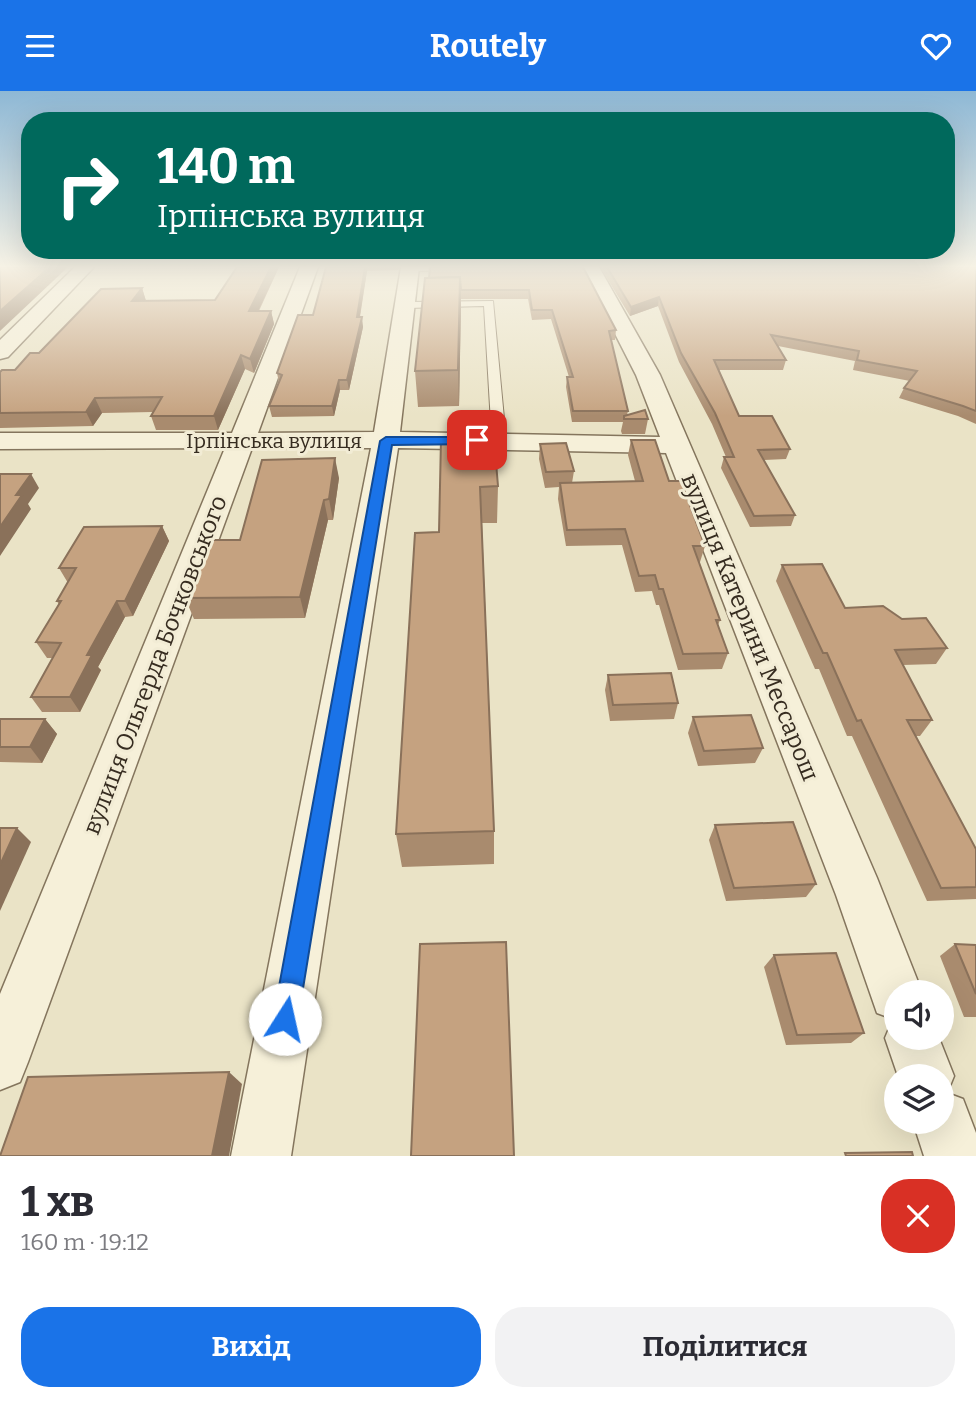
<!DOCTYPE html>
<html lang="uk">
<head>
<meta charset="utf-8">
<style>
  :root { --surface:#fff; --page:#f2f2f3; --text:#2b2b33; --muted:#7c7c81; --accent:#1a73e8 }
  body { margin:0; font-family:Bitter,serif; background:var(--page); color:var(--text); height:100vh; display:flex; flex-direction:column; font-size:26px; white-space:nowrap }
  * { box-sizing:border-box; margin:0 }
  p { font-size:23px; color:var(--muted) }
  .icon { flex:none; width:38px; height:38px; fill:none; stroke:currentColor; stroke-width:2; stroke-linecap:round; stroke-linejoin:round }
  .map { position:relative; height:1065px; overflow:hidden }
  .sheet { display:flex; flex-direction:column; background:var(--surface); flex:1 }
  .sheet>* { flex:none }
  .top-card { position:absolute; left:21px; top:21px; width:934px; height:147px; border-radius:28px; box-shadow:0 7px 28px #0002; background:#00695c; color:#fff; overflow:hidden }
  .fabs { position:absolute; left:884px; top:889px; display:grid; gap:14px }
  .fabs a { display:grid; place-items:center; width:70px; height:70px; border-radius:50%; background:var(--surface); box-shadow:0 7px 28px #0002; font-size:35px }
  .pin { position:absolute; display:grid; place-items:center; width:60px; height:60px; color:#fff; margin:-30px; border-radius:14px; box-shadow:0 4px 10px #0006 }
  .me { position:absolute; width:77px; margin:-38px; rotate:10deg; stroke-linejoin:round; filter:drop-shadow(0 0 5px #0008) }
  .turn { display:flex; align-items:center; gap:24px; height:147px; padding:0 21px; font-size:32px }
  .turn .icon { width:91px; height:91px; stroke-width:2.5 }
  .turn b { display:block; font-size:49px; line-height:60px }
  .round { display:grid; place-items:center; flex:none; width:74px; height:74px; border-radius:28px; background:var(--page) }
  .summary { display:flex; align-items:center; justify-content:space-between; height:119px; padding:0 21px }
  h1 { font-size:42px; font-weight:700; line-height:52px }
  .action { display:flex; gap:14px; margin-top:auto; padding:14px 21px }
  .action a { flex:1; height:80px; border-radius:28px; background:var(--accent); color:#fff; font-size:28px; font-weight:700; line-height:80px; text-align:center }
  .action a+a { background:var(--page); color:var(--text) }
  header { display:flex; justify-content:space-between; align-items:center; height:91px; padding:0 21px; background:var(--accent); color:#fff; font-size:32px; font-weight:700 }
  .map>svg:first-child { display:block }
</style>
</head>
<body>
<header><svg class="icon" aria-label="menu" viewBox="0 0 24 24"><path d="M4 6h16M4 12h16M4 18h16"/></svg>Routely<svg class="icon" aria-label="heart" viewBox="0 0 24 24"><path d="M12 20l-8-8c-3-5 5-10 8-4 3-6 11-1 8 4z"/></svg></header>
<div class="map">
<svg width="976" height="1065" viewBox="0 0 976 1065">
  <rect width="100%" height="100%" fill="#eae3c6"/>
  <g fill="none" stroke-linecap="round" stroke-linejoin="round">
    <defs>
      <g id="service">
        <polygon points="406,176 490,176 485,179 410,180"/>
        <polygon points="493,210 506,349 499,353 492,349 484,215 407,217 402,214 407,211"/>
      </g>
      <g id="minor">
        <polygon points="75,176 94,176 8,266 0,268 0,249"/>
        <polygon points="300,176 318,176 258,342 374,341 401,176 419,176 400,341 660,346 636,284 581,176 599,176 660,284 877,787 922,901 896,901 896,947 939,947 954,985 947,1002 963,1008 976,1042 976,1065 924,1065 913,1031 942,1031 942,985 898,985 885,947 893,928 877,922 836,804 666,362 398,357 291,1065 231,1065 371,357 252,357 28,971 20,991 0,999 0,903 225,357 0,358 0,342 232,342"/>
      </g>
    </defs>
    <use href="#service" stroke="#84755d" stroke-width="2"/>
    <use href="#minor" stroke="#84755d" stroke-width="3"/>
    <use href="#service" fill="#f6f0d9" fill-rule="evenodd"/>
    <use href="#minor" fill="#f6f0d9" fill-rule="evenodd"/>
  </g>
  <g fill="#a98b6e">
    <polygon points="237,176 279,176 259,220 271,220 274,233 254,282 245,278 218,339 156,339 151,325 153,321 102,322 93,335 0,337 0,281 15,279 142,197 146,210 215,209"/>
    <polygon points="326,176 400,176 398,179 367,180 360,226 363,236 349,299 340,299 334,325 272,326 269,315 279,292 277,282 313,224"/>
    <polygon points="583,176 616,239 615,249 611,249 628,320 627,324 648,328 645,343 622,343 621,340 623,331 572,331 566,296 567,286 569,286 551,228 532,229 528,208 461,208 459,315 418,316 415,280 429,187"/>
    <polygon points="600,176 976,176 976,333 958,325 899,307 904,297 910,290 853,279 855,270 778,255 786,269 783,279 719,279 739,325 790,358 786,368 764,369 795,424 791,435 750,436 721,377 724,366 726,366 712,333 679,271 658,215 630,225"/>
    <polygon points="441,349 498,395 497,432 482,432 494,740 494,773 402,776 396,743 439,441"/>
    <polygon points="631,349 669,390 705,455 700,471 698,471 720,529 718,534 728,562 722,578 678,579 659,514 656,514 652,500 635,501 622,454 566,455 558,408 559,396 545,397 539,368 540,353 574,380 572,392 635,390 628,364"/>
    <polygon points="339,387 333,429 328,429 305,527 194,528 185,507 240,449"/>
    <polygon points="162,435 169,450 133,525 125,526 98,576 101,579 80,621 42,621 31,606 53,567 47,567 36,551 59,514 57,510 68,492 59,477"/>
    <polygon points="782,474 845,517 947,557 936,573 903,574 932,629 920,645 915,645 976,758 976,808 927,810 852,645 847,645 819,578 815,578 776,490"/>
    <polygon points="608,584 678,612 674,628 610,630 605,599"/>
    <polygon points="693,626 763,657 755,672 698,675 688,642"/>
    <polygon points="0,628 45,628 57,643 42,672 0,671"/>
    <polygon points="715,734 816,793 806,806 726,810 709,749"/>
    <polygon points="955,853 976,854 976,926 964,926 940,865"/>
    <polygon points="774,864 864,942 851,952 786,954 764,876"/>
  </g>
  <g fill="#8a715a">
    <polygon points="50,176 68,176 0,240 0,220"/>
    <polygon points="271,176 279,176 252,233 249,220"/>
    <polygon points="365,176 367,176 367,180 358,236 357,226"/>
    <polygon points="460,186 461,218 459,315 458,279"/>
    <polygon points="142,197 146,210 132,210"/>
    <polygon points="659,206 658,215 630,225 631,216"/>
    <polygon points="271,220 274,233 254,282 250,268"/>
    <polygon points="362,226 363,236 349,299 347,289"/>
    <polygon points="241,264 245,278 218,339 214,325"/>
    <polygon points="339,289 340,299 334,325 332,315"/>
    <polygon points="95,307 102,322 93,335 86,321"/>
    <polygon points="335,367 339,387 333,429 329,408"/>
    <polygon points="31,383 39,397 28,413 31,418 0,465 0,436 16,404"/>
    <polygon points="324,409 328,429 305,527 300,506"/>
    <polygon points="162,435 169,450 133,525 125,510"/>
    <polygon points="117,510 125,526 98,576 101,579 80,621 70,606 87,564"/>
    <polygon points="45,628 57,643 42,672 30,656"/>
    <polygon points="17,737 31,751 0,820 0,774"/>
    <polygon points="229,981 242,993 229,1065 212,1065"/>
  </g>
  <g fill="#c5a280" stroke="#8a715a" stroke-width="2">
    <polygon points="0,176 50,176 0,220"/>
    <polygon points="237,176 271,176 249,220 271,220 250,268 241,264 214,325 151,325 162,306 95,307 86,321 0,322 0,281 2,279 15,279 30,262 39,262 101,198 142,197 132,210 215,209"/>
    <polygon points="326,176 365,176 357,226 362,226 347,289 339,289 332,315 269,315 282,284 277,282 298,224 313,224"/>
    <polygon points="430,176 583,176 616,239 609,240 628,320 573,320 567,286 573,286 552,219 532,219 529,199 461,199 460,186 429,187"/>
    <polygon points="607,176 976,176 976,320 963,315 904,297 917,280 857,269 859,260 771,244 786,269 714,269 739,325 772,325 790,358 758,359 795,424 754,425 724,366 734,366 715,322 681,262 659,206 631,216"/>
    <polygon points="460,186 458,279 415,280 425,187"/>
    <polygon points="645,319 648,328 624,328 624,325"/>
    <polygon points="494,348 498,395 480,396 494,740 396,743 415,442 439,441 441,349"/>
    <polygon points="631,349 655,349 669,390 681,390 705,455 693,455 720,529 716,529 728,562 683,563 663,498 659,498 655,484 639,485 625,438 567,439 560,392 643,390"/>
    <polygon points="566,352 574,380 546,381 540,353"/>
    <polygon points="335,367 329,408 324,409 300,506 185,507 209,449 240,449 262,369"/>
    <polygon points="0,383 31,383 16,404 22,404 0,436"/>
    <polygon points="162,435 125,510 117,510 87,564 92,564 70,606 31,606 61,552 36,551 61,510 57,510 76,477 59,477 84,436"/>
    <polygon points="822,473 845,517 883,515 902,528 926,527 947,557 895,559 932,629 907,629 976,758 976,796 941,797 861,629 857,630 827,562 823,562 782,474"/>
    <polygon points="671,582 678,612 613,614 608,584"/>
    <polygon points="751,624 763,657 704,660 693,626"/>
    <polygon points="0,628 45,628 30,656 0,656"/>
    <polygon points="793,731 816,793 734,797 715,734"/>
    <polygon points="0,737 17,737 0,774"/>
    <polygon points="506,851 514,1065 411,1065 420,853"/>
    <polygon points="955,853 976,854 976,903"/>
    <polygon points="836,862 864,942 797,944 774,864"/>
    <polygon points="229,981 212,1065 0,1065 28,986"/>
    <polygon points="912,1061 913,1065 846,1065 845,1062"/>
  </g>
  <linearGradient id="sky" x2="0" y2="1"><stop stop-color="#8eb8d5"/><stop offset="0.54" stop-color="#f6f2e5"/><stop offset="1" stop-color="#f6f2e5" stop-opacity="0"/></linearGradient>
  <rect width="976" height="325" fill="url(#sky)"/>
  <polygon fill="#1a73e8" stroke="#114b97" stroke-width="2" points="386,346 477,346 483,349 477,353 392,354 298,928 294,936 285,940 277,936 273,928 380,350"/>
  <g text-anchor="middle" stroke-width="6" stroke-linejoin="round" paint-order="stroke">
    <g font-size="21" fill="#362c20" stroke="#f2ecd5">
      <text x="274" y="357">Ірпінська вулиця</text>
    </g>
    <g font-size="24" fill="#362c20" stroke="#f2ecd5">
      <text transform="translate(750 536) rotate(68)" y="8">вулиця Катерини Мессарош</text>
      <text transform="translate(155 574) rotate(-69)" y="8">вулиця Ольгерда Бочковського</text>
    </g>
  </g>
</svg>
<div class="fabs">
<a><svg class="icon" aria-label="sound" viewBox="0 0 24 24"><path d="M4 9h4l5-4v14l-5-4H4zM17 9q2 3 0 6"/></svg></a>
<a><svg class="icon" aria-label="layers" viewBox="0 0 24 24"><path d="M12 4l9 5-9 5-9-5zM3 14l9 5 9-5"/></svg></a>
</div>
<div class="pin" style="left:477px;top:349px;background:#d93025"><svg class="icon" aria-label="arrive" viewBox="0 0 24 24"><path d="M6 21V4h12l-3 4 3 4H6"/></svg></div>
<svg class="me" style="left:285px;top:928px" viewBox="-20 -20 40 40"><circle r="19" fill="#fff"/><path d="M0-13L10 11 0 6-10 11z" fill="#1a73e8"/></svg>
<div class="top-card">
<div class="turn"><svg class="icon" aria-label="right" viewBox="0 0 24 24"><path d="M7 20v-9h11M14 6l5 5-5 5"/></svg><div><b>140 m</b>Ірпінська вулиця</div></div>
</div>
</div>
<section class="sheet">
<div class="summary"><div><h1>1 хв</h1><p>160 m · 19:12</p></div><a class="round" style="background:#d93025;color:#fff"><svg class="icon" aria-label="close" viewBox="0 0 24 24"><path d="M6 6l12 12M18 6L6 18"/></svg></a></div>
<div class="action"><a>Вихід</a><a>Поділитися</a></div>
</section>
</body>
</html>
